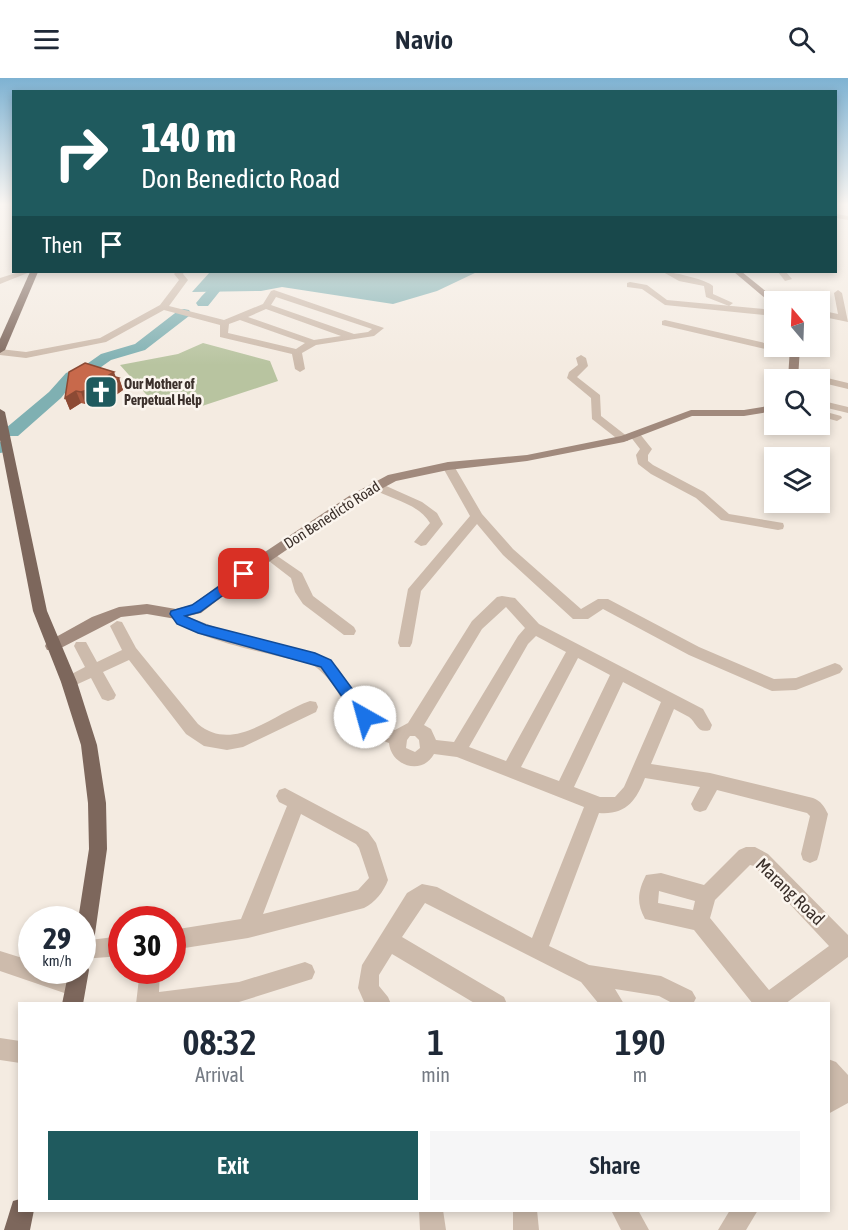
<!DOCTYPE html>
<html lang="en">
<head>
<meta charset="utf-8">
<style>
  :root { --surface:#fff; --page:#f6f6f7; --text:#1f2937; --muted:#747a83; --accent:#1f5a5e }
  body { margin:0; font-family:"Asap Condensed",sans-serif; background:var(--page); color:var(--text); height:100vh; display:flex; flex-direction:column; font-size:22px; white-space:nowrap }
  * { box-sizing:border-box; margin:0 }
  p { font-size:20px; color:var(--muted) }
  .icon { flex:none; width:33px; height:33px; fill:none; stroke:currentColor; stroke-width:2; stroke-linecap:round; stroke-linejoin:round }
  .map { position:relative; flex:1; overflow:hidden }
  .sheet { position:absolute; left:18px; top:924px; width:812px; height:210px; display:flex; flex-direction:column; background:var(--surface); border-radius:0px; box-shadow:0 3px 9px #0003 }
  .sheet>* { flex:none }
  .banner { position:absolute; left:12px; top:12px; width:825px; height:183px; border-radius:0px; box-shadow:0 3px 9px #0003; background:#1f5a5e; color:#fff; overflow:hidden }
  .needle { width:39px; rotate:341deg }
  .buttons { position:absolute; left:764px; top:213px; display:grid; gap:12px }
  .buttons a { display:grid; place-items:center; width:66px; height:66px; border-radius:0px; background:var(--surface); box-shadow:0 3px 9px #0003; font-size:30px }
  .speed { position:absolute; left:18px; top:828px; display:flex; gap:12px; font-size:30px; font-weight:700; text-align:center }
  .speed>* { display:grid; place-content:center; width:78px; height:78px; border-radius:50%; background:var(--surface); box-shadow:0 3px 9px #0003; line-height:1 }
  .speed small { font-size:15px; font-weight:400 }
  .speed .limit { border:9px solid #d22; background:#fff; color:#111 }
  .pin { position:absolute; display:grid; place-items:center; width:51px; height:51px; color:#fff; margin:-26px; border-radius:12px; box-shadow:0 3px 9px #0006 }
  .me { position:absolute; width:66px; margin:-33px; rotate:322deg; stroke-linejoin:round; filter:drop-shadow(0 0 4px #0008) }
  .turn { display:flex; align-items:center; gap:21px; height:126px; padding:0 30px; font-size:27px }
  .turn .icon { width:78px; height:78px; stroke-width:2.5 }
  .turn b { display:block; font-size:42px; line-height:51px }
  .then { display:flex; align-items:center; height:57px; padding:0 30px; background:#0003; gap:12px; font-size:22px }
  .eta { display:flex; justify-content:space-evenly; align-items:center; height:102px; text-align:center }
  .eta b { font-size:36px; font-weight:600; line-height:42px }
  .cta { display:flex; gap:12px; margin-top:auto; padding:12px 30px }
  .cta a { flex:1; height:69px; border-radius:0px; background:var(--accent); color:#fff; font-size:24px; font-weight:600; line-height:69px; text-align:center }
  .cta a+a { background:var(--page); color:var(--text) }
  header { display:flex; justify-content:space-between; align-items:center; height:78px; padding:0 30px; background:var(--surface); font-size:27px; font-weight:600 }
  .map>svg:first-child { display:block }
</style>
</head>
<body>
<header><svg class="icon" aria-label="menu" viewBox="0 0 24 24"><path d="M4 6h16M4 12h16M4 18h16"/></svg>Navio<svg class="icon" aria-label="search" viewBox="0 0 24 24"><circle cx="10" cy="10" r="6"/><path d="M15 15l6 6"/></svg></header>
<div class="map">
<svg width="848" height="1152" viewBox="0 0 848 1152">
  <rect width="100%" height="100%" fill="#f4ebe1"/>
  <polygon fill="#b8c4a0" points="203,265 270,283 278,303 199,329 153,324 120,287 178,276"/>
  <polygon fill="#7fb0b2" points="210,194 477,194 437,213 393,226 282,209 261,213 192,214"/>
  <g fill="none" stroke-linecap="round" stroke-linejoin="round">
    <g fill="#7fb0b2" fill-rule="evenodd">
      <path d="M214 209 220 213 208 228H198L196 225C201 219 207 211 214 209Z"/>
      <polygon points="184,231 189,232 191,235 189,238 145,272 111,282 94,294 76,301 61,320 18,358 6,358 4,354 6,350 49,314 66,295 84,288 101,276 135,266 179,232"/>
      <polygon points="0,364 7,365 10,369 6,374 0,375"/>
    </g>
    <g fill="#cdbbac" fill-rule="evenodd">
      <polygon points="836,136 848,138 848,142 836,140"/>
      <polygon points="19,194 30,194 0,206 0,200"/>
      <path d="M176 194H184L183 196 188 202 169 228 224 242 263 226 271 213 274 212 384 250 374 258 316 267 302 275 305 291 300 294 295 291 292 276 220 259V247L164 232 106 264 26 280 0 277V271L26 274 100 260 160 227 179 202 174 196ZM276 219 372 251 368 254 354 256 271 227ZM266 231 341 258 314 262 248 239ZM240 242 305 265 296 271 228 255 229 246Z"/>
      <path d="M663 194C671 193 708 202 713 208V216L733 225 729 228 706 219 704 208 679 203Z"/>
      <polygon points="778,194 786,194 792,201 785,203"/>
      <polygon points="630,204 647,207 667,222 774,232 774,238 665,227 642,211 627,209 627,205"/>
      <polygon points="838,212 842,215 848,244 819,238 819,232 838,236 834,215"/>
      <polygon points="665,242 795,272 800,275 795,278 662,247 662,243"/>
      <polygon points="581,277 586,280 588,288 577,299 600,317 601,338 628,359 628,363 620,363 592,341 591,320 567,300 569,294 578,287 576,280"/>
      <polygon points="794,292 848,305 848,311 819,304 819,302 790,297 790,293"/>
      <polygon points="819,322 848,329 848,335 819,328"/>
      <polygon points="819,332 841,338 842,340 837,343 819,338"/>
      <polygon points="636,355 640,356 652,371 648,377 648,383 653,387 704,414 729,436 783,445 784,448 783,451 778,452 721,442 696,420 651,396 638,386 636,377 640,371 630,358"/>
      <polygon points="448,384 454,388 482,436 513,471 581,531 598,521 608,521 699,569 774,601 796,600 835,585 840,587 843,591 840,595 796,612 772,613 689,577 603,531 588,541 573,541 503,477 477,446 421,513 412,565 410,569 400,569 398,565 408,511 470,438 442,388"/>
      <path d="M375 403 422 424 437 435 443 446 426 467 421 468 414 464 430 445C418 425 390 421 371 410V404Z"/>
      <polygon points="270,473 302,495 313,518 354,549 356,553 354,557 344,557 303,526 295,514 291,500 265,480 263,477"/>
      <path d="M502 518 515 520 539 546 703 631 712 647 710 652C697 656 697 645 689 639 684 636 679 634 674 631L651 686 710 695 813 720C821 723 824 728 828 736L819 776 817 782 810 785 803 782 801 776 810 738 807 735 717 712 706 732 700 734 694 732 691 726 700 709 645 700C636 723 626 737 599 735L549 868 589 887 661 898 692 913 696 920 693 926H674L659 918 615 911 624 926H599L581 904 425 825 402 859 504 919 507 926H476L392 876 379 897V908L388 919 391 926H365L358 910 362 887 407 815 422 806 437 809 532 860 584 729 457 679 434 676C422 698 391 688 389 665 343 651 347 608 311 586 280 578 185 561 169 536L176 531 191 540 223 552 320 577 338 590 372 640 383 649 395 652 408 645 472 543 497 519ZM506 529 525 550 518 558 454 664 436 662 431 651 424 647 482 551ZM536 558 566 574 506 683 469 669 528 566ZM578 580 610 597 559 703 521 689ZM623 604 661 624 624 709 615 719H600L574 709ZM410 658H415L419 662 420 670 415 674 406 670 407 662Z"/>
      <path d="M117 543 122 544 136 570 198 646C234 676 274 635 310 623L316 624 318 629 316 634 243 669 227 672 204 668 186 656 129 582 103 594 116 617 114 621 108 623 102 621 91 600 69 610 64 608 61 604 64 600 85 589 74 568 76 564H86L97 584 122 572 110 548Z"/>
      <path d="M285 710 368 754 376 765 388 802C384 813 375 825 364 830L248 860 172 872V852L241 841 287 728 279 724 276 718 279 712ZM301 736 356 766 359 770 369 800 358 812 263 836Z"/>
      <path d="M746 769H755L768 776 848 857V879L785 926H753L694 852 645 841C636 825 638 813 646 797L661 795 704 807 739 772ZM750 787 754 788 829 868 769 912 710 840 715 822ZM659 813 695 823 693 832 658 825Z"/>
      <polygon points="122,858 122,878 82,881 82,863"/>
      <polygon points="0,873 32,883 32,892 58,892 83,902 86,909 83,916 76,919 0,893"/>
      <polygon points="305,884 312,887 315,894 312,901 239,924 136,926 140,892 160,892 159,914 239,904"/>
      <polygon points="0,960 20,963 20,985 0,982"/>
      <polygon points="828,981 836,984 848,997 848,1025 828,1036"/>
      <polygon points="419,1132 443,1132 446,1152 420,1152"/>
      <polygon points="513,1132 537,1132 539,1152 513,1152"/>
      <polygon points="611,1132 638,1132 649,1152 621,1152"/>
      <polygon points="730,1132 758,1132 746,1152 718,1152"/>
    </g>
    <g fill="#a18a7d" fill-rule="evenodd">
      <polygon points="734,194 742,194 779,224 772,226"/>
      <polygon points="790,268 800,268 798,302 788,302"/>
      <polygon points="774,327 774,333 744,338 692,338 624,364 527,383 448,392 396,403 357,424 260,490 201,535 176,541 147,536 121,539 57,572 47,572 45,568 47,564 92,539 119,529 147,526 176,531 192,527 250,484 349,418 388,397 448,384 527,377 621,358 691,332 744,332"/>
    </g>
    <g fill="#7d675c" fill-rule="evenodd">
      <polygon points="30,194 38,194 5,272 0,275 0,261"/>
      <polygon points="0,331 5,334 47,533 77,604 97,667 106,725 107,771 92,877 86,885 89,892 83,926 62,926 69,892 82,892 82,842 78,842 89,771 88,725 81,667 61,604 33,533 0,362"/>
      <polygon points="20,1121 20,1132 34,1132 30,1152 4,1152 13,1123"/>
    </g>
  </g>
  <polygon fill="#ac5a40" points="69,294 116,299 119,300 123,312 109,322 104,320 85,326 81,325 70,332 65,320"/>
  <g fill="#8c4a34">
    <polygon points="114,294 117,302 119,300 123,312 109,322 104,310 109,297"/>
    <polygon points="99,308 104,320 85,326 81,314"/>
    <polygon points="76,313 81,325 70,332 65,320"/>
  </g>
  <polygon fill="#c8694b" stroke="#8c4a34" stroke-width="1.5" points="85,285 114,294 109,297 119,300 104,310 99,308 81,314 76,313 65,320 69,294"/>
  <linearGradient id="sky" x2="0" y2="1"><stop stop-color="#7eb2d2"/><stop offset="0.44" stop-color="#faf6f2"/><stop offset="1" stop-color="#faf6f2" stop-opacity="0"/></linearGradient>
  <rect width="848" height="287" fill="url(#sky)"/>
  <polygon fill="#1a73e8" stroke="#114b97" stroke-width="1.5" points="244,491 248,493 250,496 248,499 200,534 185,538 206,547 315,575 331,582 370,635 372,639 370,644 360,644 321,589 198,555 177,546 170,536 171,533 192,527"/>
  <defs>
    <symbol id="church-square" viewBox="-11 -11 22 22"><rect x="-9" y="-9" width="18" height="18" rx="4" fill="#1f5a5e" stroke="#fbf5ee"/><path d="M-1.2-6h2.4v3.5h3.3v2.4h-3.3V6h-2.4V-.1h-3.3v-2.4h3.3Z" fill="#fff"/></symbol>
  </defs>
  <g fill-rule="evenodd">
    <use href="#church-square" x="82" y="295" width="38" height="38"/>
  </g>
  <g text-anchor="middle" stroke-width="5" stroke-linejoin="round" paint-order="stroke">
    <g font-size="14" font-weight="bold" fill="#3b302b" stroke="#fbf5ee" text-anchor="start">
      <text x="124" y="311">Our Mother of<tspan x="124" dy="16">Perpetual Help</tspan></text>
    </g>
    <g font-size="15" fill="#3b302b" stroke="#fbf5ee">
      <text transform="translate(332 437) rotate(-33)" y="5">Don Benedicto Road</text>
    </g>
    <g font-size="18" fill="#3b302b" stroke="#fbf5ee">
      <text transform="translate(790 814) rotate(44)" y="6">Marang Road</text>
    </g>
  </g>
</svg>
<div class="buttons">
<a><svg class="needle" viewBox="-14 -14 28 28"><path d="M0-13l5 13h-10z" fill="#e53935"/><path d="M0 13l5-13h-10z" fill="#747a83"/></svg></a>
<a><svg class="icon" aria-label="search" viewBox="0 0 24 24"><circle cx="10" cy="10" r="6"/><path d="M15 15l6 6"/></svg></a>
<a><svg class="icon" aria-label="layers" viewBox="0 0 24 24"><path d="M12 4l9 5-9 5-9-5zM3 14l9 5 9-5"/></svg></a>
</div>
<div class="speed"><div>29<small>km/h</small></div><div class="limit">30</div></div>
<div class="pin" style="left:244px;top:496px;background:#d93025"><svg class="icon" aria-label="arrive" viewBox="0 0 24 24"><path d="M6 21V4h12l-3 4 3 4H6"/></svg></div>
<svg class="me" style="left:365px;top:639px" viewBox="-20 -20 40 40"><circle r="19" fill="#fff"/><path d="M0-13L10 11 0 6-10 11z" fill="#1a73e8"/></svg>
<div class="banner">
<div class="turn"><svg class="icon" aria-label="right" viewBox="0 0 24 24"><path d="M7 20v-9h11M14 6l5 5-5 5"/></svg><div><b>140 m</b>Don Benedicto Road</div></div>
<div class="then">Then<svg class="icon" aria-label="arrive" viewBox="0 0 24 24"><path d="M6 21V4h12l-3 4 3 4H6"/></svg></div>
</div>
<section class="sheet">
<div class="eta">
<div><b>08:32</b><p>Arrival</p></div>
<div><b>1</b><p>min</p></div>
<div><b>190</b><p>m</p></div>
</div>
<div class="cta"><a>Exit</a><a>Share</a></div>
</section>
</div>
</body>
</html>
